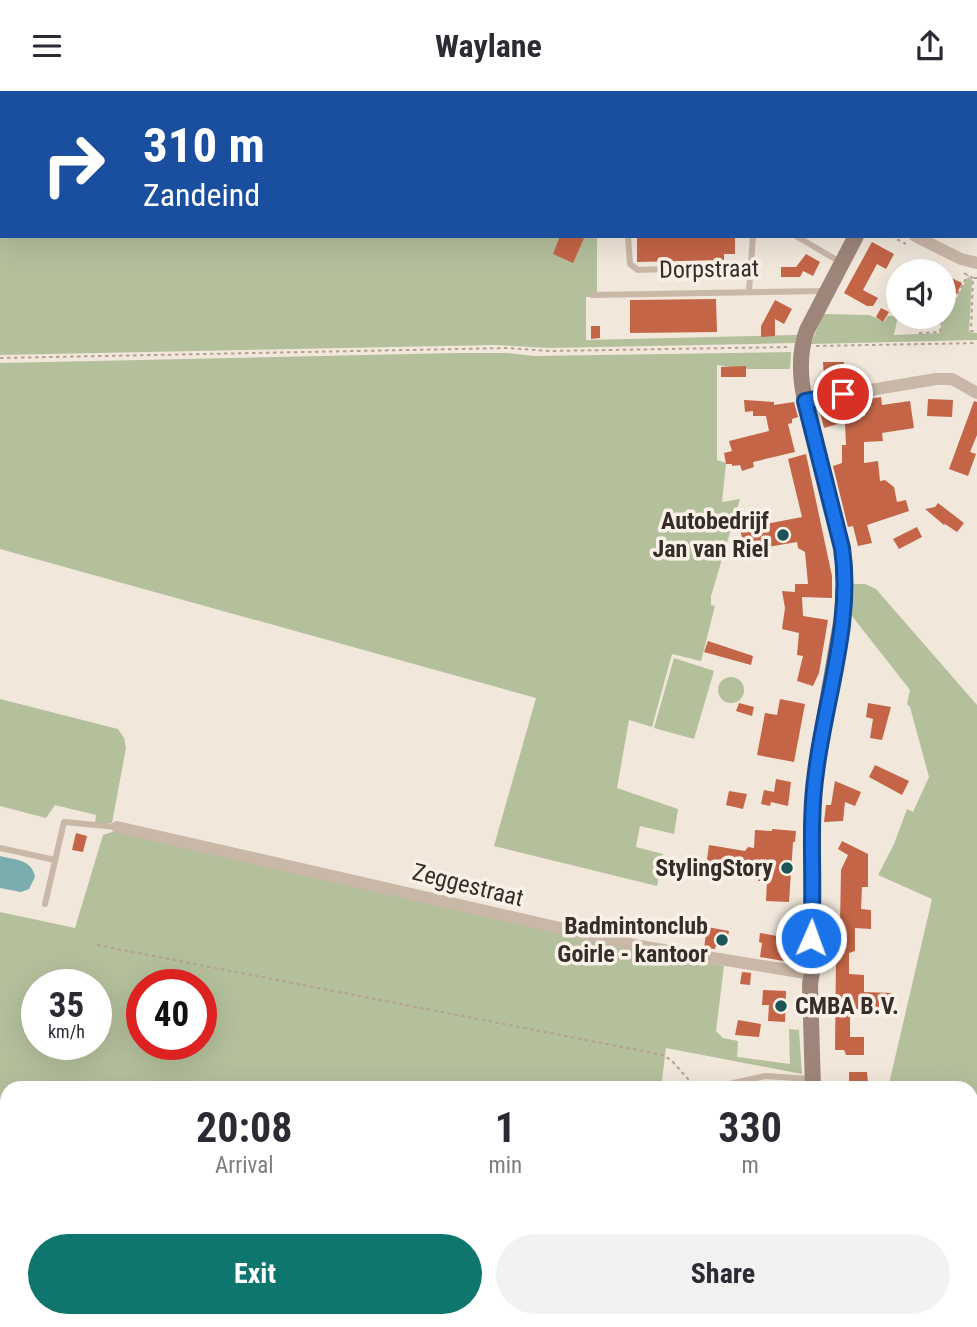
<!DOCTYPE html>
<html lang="en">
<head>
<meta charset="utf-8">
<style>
  :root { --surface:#fff; --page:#f2f2f3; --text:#2b2b33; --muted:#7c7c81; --accent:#0f766e }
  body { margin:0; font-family:"Roboto Condensed",sans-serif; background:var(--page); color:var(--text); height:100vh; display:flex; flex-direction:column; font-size:26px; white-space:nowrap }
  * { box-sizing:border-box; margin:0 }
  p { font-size:23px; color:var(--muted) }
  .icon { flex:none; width:38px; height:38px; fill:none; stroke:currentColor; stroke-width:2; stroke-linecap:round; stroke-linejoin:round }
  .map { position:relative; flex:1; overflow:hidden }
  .sheet { position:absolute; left:0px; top:990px; width:978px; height:247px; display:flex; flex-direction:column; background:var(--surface); border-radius:21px 21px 0 0; box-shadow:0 7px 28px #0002 }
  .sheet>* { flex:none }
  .banner { position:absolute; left:0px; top:0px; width:978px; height:147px; box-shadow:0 7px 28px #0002; background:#1a4fa0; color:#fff; overflow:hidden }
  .tools { position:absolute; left:886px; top:168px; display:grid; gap:14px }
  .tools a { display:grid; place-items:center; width:70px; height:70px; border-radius:50%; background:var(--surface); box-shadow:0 7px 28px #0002; font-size:35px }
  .speed { position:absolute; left:21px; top:878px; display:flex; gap:14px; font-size:35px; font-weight:700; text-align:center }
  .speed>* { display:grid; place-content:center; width:91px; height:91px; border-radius:50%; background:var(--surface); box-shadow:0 7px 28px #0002; line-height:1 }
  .speed small { font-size:18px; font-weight:400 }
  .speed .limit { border:10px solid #d22; background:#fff; color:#111 }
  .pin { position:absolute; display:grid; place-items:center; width:60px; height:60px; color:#fff; margin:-30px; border:4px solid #fff; border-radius:50%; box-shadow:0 2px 7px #0007 }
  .me { position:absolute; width:77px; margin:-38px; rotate:2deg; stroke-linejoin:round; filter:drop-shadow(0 0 5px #0008) }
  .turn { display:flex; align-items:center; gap:24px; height:147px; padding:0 28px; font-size:32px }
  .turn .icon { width:91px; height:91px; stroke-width:2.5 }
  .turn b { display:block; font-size:49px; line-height:60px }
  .eta { display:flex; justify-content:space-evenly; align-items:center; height:119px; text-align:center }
  .eta b { font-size:42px; font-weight:700; line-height:49px }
  .primary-button { display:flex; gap:14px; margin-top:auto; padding:14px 28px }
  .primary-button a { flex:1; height:80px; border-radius:42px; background:var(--accent); color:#fff; font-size:28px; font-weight:700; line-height:80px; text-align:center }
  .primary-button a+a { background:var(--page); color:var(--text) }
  header { display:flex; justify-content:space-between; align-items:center; height:91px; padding:0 28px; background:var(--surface); font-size:32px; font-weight:700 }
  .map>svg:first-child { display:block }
</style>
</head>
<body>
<header><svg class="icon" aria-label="menu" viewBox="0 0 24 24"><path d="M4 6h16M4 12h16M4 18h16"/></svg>Waylane<svg class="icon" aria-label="share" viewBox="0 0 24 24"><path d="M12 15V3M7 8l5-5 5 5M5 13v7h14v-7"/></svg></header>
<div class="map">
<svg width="977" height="1236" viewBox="0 0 977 1236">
  <rect width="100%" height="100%" fill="#f1e7db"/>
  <g fill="#b4c09c" fill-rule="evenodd">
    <polygon points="0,0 515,0 518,2 2,2 2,145 597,145 597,206 586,206 586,249 797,244 795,252 548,257 495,254 0,264"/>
    <polygon points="968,186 972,188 969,241 977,242 977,249 811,253 823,223 870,224 884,231 888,225 898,225 894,244 941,242 941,235"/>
    <polygon points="791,261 790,278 742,278 717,274 717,369 726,372 722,411 740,408 711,505 711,514 715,515 701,570 672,563 652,636 629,629 617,697 678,718 674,743 640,735 636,756 663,763 657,795 494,755 536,607 0,458 0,272 456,262 507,262 534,265"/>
    <polygon points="853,493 865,493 876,498 977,614 977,1075 971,1069 971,998 888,997 932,808 878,784 894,753 907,718 913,721 929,686 910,616 907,613 910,599 852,525"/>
    <polygon points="674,567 714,580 694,648 654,637"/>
    <circle cx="731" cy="599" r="13"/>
    <polygon points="0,608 118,638 124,647 126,657 112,732 95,732 96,724 55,714 46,727 0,715"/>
    <path d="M115 740 655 862 724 875 716 940 723 947 738 950 737 966 790 973 789 938 799 939 802 983 666 957 661 997 7 998V1027L0 1026V821L75 837 103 744ZM37 894H96V954H37ZM142 894H201V954H142Z"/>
    <polygon points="971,1215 977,1220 977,1236 941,1236 952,1230 971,1230"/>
    <polygon points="680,1230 861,1230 861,1236 718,1236"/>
  </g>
  <path fill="#7bacae" d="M0 765C15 769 32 768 35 786L29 798 21 801 0 797Z"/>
  <g fill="#c46547">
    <polygon points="560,145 585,145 573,172 553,163"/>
    <polygon points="637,145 735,145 735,163 724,163 724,169 637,171"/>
    <polygon points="872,151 894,163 886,178 877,173 863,199 878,207 873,215 867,215 844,202"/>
    <polygon points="806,163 820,171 813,185 803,180 800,186 781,186 781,176 796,176"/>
    <polygon points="943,183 962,192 956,204 943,198"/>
    <polygon points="716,208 717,241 630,242 630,209"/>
    <polygon points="775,209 792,218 784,233 775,228 775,245 761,246 761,235"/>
    <polygon points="881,217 889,221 883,231 876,226"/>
    <polygon points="591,235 600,235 600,247 591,248"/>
    <polygon points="823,271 844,271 844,285 824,286"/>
    <polygon points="746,275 746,286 721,286 721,276"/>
    <polygon points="881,306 882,314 910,310 914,337 882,342 883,350 864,351 864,372 878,370 880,390 885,389 894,396 897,411 906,409 909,420 867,434 872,452 858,455 853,435 848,436 833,375 842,372 842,354 846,354 845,331 824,337 819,317 842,313 845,326 865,325 863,309"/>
    <polygon points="928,308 953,309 952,326 927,325"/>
    <polygon points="744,309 774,311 774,314 794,311 798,326 792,328 792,332 788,333 795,361 753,371 754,376 742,380 740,374 732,375 732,373 726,373 724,362 732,360 729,350 769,340 766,325 753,325 753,320 745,321"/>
    <polygon points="974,310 977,311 977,344 970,361 976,363 968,385 949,378"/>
    <polygon points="806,363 832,485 832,507 802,506 803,525 828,529 819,582 813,595 797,590 803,565 797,564 799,542 782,538 785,517 782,500 795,501 795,493 808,493 805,461 798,457 797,451 745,460 740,438 802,426 788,368"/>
    <polygon points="938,412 964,432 957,441 945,433 944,434 925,418 935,416"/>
    <polygon points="917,436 922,446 899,458 893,448"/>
    <polygon points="708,550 753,565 751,574 704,561"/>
    <polygon points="780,608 805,613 794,671 757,664 765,622 777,624"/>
    <polygon points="739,612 754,616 752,625 736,620"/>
    <polygon points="868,612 891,616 882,649 870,647 873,628 866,626"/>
    <polygon points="875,674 909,690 902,704 869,686"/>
    <polygon points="776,688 791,691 788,715 771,711 770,715 761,713 764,699 774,701"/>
    <polygon points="835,690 861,701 855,715 845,711 843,730 824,731 826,714 831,714"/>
    <polygon points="729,700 747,703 743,718 726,714"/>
    <polygon points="772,738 796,740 795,751 793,751 789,811 766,810 767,790 758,790 758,780 735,775 734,779 723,777 722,786 705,783 709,754 745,760 748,756 754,757 755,739 772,740"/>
    <polygon points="76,742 87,745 83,761 72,759"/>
    <polygon points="842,750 868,763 868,796 862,796 861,818 871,819 871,838 855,837 855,860 849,862 849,883 864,884 864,901 892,902 892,910 879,910 879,918 850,918 850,946 864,946 864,964 846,964 844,959 835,959 836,868 827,868 828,833 840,833 841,779 848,764 838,758"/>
    <polygon points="707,836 729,840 726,856 716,855 715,858 704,857"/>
    <polygon points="760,842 777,845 776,853 786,855 784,870 760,866 762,852 759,851"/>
    <polygon points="742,881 751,882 750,894 740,893"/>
    <polygon points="763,899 786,900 785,931 768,930 769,914 762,914"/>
    <polygon points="738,929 761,933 759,946 735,944"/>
    <polygon points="849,981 867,981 868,992 849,992"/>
  </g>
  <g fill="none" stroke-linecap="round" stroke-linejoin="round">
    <g stroke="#b5a192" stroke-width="2" stroke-dasharray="3.5 3.5" stroke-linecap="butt">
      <polyline points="891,145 906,153"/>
      <polyline points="964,182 973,187"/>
      <polyline points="977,187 973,187 971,240 977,240"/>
      <polyline points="919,242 940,241 941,233 968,184"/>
      <polyline points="816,255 977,252"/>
      <polyline points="0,267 509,257 550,260 790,256"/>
      <polyline points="97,854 663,964 672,970 697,998"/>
      <polyline points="0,1024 7,1025"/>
      <polyline points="0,1233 17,1236"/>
    </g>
    <g stroke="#c9b7a7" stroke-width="6">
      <polyline points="628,145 630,173 638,179 749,175"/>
      <polyline points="796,145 840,171"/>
      <polyline points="749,200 753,145"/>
      <polyline points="592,204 825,200"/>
      <polyline points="0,757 55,769"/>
      <polyline points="45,813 64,731 117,736"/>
      <polyline points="706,998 765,985 811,988"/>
    </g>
    <g stroke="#c9b7a7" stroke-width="12">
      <polyline points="679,0 680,2"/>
      <polyline points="654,2 655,0"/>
      <polyline points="915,145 961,168 977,172"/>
      <polyline points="805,310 936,288 952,288 977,302"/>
      <polyline points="117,736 639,855 812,883"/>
      <polyline points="971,1199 977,1204"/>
    </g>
    <g stroke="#9d8679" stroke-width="16">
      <polyline points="925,2 926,0"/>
      <path d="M813 998 810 893 813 875V710L818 663 842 526 845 481 842 457C834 425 826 394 818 362 808 322 792 279 807 239L856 145"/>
      <polyline points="869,1230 869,1236"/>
    </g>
  </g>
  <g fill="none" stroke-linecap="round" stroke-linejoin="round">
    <defs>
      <path id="route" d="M811 847C815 792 808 736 816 681 825 608 853 532 842 457L805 310 843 303"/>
    </defs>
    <use href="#route" stroke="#114b97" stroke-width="18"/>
    <use href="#route" stroke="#1a73e8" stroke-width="12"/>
  </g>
  <g fill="#1e5357" stroke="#f9f1e8" stroke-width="2.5">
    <circle cx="783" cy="444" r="7"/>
    <circle cx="787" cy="777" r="7"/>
    <circle cx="722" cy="849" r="7"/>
    <circle cx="781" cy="915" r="7"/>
  </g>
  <g text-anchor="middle" stroke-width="7" stroke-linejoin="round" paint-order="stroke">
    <g font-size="24" fill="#362c28" stroke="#f9f1e8">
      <text transform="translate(709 178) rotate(-1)" y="8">Dorpstraat</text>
      <text transform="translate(468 794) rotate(14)" y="8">Zeggestraat</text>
    </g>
    <g font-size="24" font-weight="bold" fill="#362c28" stroke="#f9f1e8" text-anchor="end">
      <text x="769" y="438">Autobedrijf<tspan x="769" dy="28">Jan van Riel</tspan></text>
      <text x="773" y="785">StylingStory</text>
      <text x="708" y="843">Badmintonclub<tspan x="708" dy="28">Goirle - kantoor</tspan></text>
      <text x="795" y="923" text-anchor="start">CMBA B.V.</text>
    </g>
  </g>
</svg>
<div class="tools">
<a><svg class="icon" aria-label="sound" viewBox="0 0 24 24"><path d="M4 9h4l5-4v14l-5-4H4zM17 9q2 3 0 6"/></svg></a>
</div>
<div class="speed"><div>35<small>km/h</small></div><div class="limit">40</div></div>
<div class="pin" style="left:843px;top:303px;background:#d93025"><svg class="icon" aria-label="arrive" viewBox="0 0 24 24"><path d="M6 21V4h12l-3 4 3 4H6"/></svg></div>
<svg class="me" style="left:811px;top:847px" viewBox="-20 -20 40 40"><circle r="17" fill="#1a73e8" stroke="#fff" stroke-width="3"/><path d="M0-11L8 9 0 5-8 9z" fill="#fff"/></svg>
<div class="banner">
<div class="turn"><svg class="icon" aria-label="right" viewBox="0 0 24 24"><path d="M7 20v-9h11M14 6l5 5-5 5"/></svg><div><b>310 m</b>Zandeind</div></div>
</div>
<section class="sheet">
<div class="eta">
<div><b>20:08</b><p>Arrival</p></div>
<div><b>1</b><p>min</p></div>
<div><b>330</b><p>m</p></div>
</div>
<div class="primary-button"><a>Exit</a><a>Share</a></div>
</section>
</div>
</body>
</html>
